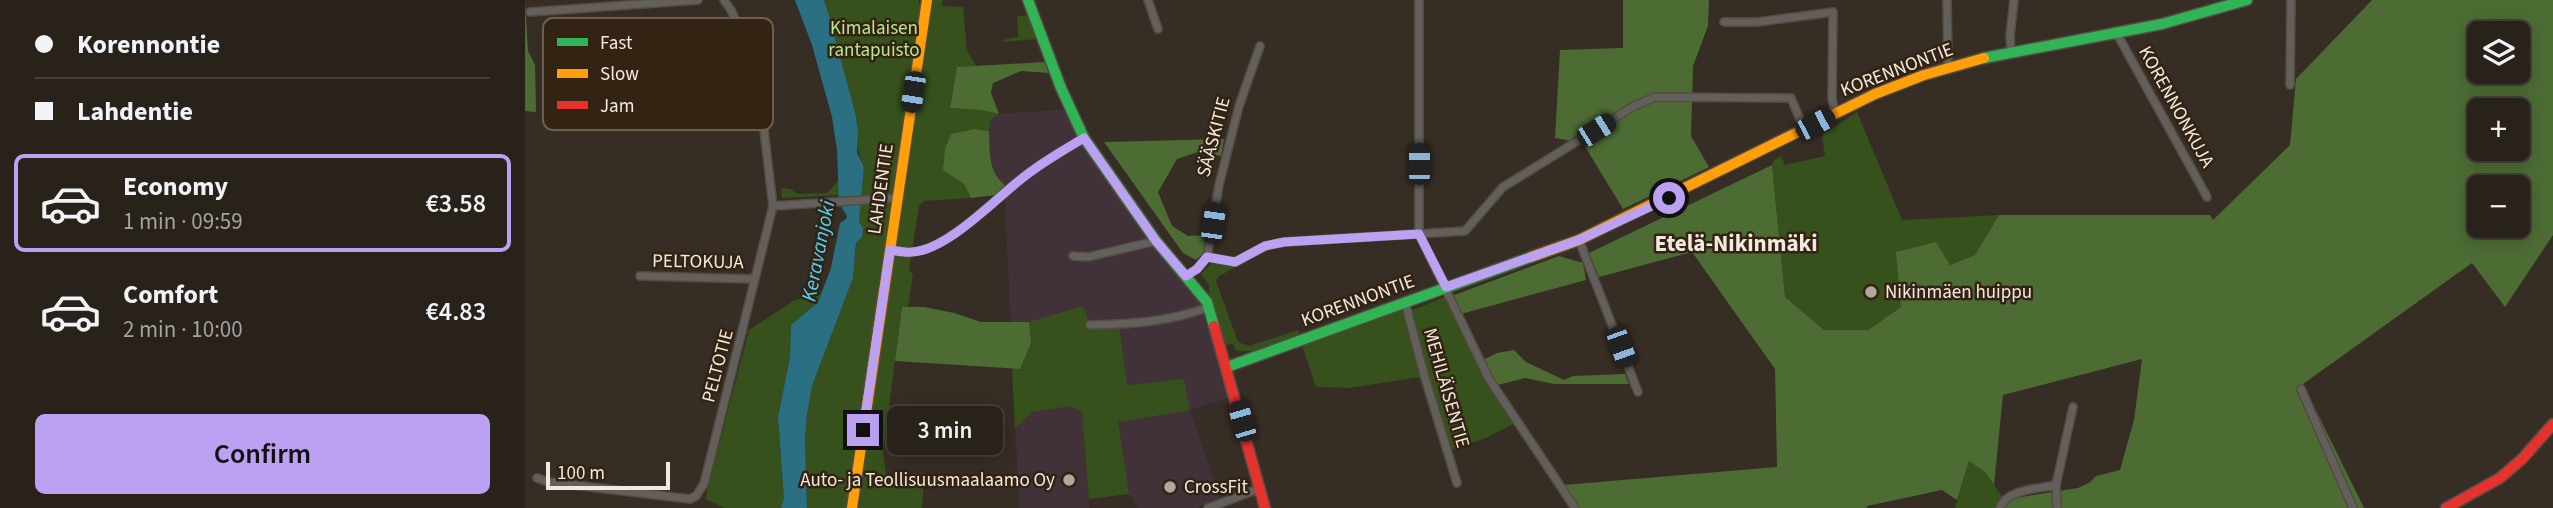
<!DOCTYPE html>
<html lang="en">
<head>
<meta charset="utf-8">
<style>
  :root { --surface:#28221b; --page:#342f28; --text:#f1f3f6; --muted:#a5a4a3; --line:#443f3a; --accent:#bca0f2 }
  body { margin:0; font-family:"Source Sans 3",sans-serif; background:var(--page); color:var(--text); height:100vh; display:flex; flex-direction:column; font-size:26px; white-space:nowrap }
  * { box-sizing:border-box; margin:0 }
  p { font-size:23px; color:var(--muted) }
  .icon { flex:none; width:38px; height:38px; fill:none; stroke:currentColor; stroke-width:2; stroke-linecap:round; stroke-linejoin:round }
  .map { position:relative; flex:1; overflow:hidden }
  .sheet { display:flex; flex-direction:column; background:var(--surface); width:525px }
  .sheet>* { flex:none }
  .top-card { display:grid; align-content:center; height:154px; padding:0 35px; background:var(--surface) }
  .fabs { position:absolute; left:1942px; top:21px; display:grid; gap:14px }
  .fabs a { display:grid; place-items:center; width:63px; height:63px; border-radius:10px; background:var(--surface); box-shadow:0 4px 18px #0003,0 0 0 2px var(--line); font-size:35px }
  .scale { position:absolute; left:21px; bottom:18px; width:124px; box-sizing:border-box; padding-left:7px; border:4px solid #f4e9df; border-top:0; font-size:19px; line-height:24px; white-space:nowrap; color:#f4e9df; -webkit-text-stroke:5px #332313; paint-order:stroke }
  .end { position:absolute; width:32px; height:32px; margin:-16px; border:9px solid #bca0f2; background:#111; box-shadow:0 0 0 4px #111 }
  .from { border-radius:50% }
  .bubble { position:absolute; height:49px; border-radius:10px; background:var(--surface); box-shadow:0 4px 18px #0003,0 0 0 2px var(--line); font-size:23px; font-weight:600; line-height:49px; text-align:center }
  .car { position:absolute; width:21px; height:42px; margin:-21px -10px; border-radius:9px; box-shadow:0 0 5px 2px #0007; background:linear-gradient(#222 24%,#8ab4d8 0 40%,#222 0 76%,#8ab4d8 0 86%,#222 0) }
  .top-card b { display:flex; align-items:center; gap:24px; height:66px; font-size:26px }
  .top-card b+b { border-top:2px solid var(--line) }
  .top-card i { width:18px; height:18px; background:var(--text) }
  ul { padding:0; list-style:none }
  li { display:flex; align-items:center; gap:21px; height:98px; margin:0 14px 10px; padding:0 21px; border:4px solid transparent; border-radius:10px }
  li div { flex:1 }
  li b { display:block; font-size:26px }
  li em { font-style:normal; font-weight:600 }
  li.active { border-color:var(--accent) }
  li>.icon { width:63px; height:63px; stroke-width:1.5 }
  .button { display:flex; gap:14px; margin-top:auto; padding:14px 35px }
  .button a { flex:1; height:80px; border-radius:10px; background:var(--accent); color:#111; font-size:28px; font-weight:600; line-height:80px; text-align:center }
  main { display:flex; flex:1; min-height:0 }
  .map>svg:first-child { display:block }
</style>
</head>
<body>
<main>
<section class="sheet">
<div class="top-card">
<b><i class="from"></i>Korennontie</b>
<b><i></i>Lahdentie</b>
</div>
<ul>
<li class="active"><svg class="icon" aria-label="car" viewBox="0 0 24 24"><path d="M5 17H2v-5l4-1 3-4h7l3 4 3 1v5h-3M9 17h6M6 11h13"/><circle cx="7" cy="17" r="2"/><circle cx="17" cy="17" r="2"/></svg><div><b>Economy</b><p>1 min · 09:59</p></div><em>€3.58</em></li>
<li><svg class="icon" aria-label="car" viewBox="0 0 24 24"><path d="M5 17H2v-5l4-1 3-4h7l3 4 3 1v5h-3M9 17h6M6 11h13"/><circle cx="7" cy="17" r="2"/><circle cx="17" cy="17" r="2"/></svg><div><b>Comfort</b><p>2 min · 10:00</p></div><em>€4.83</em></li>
</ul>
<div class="button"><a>Confirm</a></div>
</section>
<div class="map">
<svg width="2028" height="508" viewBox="0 0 2028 508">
  <rect width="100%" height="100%" fill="#362d24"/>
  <!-- industrial -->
  <path fill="#41323a" d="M545,109L559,138L679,298L710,396L665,410L695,498L671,508H612L609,500L603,494L564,499V508H494L480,201L471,195L480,185L471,178L466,159L464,131L466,120L474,114Z"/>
  <!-- green -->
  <path fill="#36511c" d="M299,0H394V4L406,5L407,0H418L417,6L438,7L442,50L451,66L432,67L425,108L456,110L474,114L466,120L464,131L450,129L419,170L439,184L446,198L399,201L394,206L384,270L388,275L383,307H377L358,451L361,475L400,473L397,508H282L280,439L282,415L287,386L328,278L339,167C330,149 334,135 331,116Z
    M503,15L512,39L478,42L481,39L493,37L492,16Z
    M1332,112L1377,220L1474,215L1450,255L1424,265L1410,242L1376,307L1343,330H1299L1260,297L1247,165L1248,161L1256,156L1260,165L1300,156L1297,135Z
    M314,180L315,195L257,198L256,188L265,189L273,194L302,193Z
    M690,259L711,262L713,266L694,276L691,281L713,342L724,346L773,330L775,334C756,341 731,355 711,350L708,344L701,345L684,294V285L676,274Z
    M296,294L293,302L266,325L265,357L253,417L259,498L256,508H200L180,499L224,330L270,300Z
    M920,297H924L992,422L961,438L926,450L902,376L824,388L791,387L777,345L874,310L880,313Z
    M558,306L565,325L594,324L602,385L659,379L665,410L593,422L604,494L564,499L557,411L545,406L507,412L490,428L487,368H495L506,343L504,322Z
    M1444,461L1460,472L1481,502L1479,508H1430Z"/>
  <!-- forest -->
  <path fill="#4d6c34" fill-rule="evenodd" d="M0,0L3,51L10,65L11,112L0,111Z
    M1098,0H1184L1183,26L1168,66L1166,136L1184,167L1098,209L1058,143L1030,138L1035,50L1098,48Z
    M1847,0H2028V235L1980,307L1947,263L1778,384L1839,508H1479L1481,502L1490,498L1553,488L1564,483L1571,476L1595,470L1609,420L1617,359L1478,395L1469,485L1460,472L1444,461L1432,500L1417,490L1342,506V508H1055L1038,485L1252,467L1250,369L1167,252L1074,277L1064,253L1247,165L1260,297L1299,330H1343L1376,307L1371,252L1411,242L1425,265L1450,255L1474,215H1685L1688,220L1765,145L1771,79ZM1955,33H1993V72H1955ZM1955,110H1993V149H1955ZM1955,187H1993V226H1955Z
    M520,62L524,73L496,71L468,83L466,93L474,114L456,110L425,108L432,67Z
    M450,129L464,131C465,151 463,172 480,185L471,195L446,198L439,184L418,170L420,149L426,134Z
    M699,139L696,156L673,152L652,159L633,192L647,226L663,236L681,235L679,253L671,260L658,253L579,142Z
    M1034,256L1058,263L1061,280L932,315L924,297Z
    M377,307H399L429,313L456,322H504L506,343L495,369L370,361Z
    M989,350L1001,362L1039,380L1048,376L1100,374L1104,384H1029L1000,378L969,386L956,361L972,353Z"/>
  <!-- water -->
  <path fill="#2b6f82" d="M270,0H299L304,16L331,116L333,133L332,153L339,167L334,222L338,228L337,237L331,243L328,278L287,386L282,415L280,439L282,508H256L259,498L253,417L265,357L266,325L293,302L306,268L315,223L321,219L322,216L314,203L312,150L307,117L287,45Z"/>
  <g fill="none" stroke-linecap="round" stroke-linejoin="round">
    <!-- street casing -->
    <g stroke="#534b44" stroke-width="10">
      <path id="street" d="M623,0L633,29
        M894,0V234L964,379L1050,508
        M1422,0L1423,68
        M5,12L173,0
        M1199,22H1233L1308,12L1307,98L1310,114
        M1591,32L1682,197
        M1486,52L1485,36L1489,0
        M1765,85L1766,0
        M248,206L372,198
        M1054,240L1113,392
        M365,250C372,251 380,253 387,252C422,250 468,201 495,180C514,164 537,151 559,138
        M548,256L563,257L631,241
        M682,257L711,262L740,246L759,242L940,231L978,187L1109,106L1130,97L1266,98L1279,129
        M115,276L230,279
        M661,276L672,269L682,257L694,185L714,106L735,46
        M880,302L900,378L932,483
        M565,325C608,324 643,322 684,307
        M1776,389L1828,508
        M12,478L23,482L165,499L171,496L179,484L248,206L232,71L206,10L199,0
        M683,508L736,488
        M1475,508C1482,489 1512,489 1531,485
        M1532,508L1531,485L1548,407"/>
    </g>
    <!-- fast casing -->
    <g stroke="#534b44" stroke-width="13">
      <path id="fast" d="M503,0L536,88L559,138L631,241L682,302L689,326
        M1459,58L1637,24L1722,0
        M702,367L1006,257"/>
    </g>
    <!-- slow casing -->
    <g stroke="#534b44" stroke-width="13">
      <path id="slow" d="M1006,257L1054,240L1350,94L1399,75L1459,58
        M327,508L402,0"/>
    </g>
    <!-- jam casing -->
    <g stroke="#534b44" stroke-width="13">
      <path id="jam" d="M689,326L740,508
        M1921,508L1975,478L1997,459L2028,424"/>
    </g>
    <!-- street -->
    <use href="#street" stroke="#63605c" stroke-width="7"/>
    <!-- fast -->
    <use href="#fast" stroke="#30b455" stroke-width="10"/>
    <!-- slow -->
    <use href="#slow" stroke="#ff9f0a" stroke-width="10"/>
    <!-- jam -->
    <use href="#jam" stroke="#e5322d" stroke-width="10"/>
  </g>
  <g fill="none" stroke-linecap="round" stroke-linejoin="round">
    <!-- route -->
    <path stroke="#bca0f2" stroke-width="9" d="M338,430L365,250C372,251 380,253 387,252C422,250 468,201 495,180C514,164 537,151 559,138L631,241L661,276L672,269L682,257L710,262L740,246L759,242L894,234L921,287L1054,240L1144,198"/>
  </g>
  <!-- markers -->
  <g fill="#b2a79e" stroke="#332313" stroke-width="2.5">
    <circle cx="1346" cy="292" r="7"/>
    <circle cx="544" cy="480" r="7"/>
    <circle cx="645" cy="487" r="7"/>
  </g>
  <g text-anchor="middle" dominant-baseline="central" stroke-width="5" stroke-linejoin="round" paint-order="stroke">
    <!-- park labels -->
    <g font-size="19" fill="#b3e98f" stroke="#332313">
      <text x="349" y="28">Kimalaisen<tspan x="349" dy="22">rantapuisto</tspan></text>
    </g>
    <!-- street labels -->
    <g font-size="19" fill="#f4e9df" stroke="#332313">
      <text transform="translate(1372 70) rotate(-21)">KORENNONTIE</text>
      <text transform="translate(1651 107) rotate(61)">KORENNONKUJA</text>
      <text transform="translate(689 137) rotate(-75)">SÄÄSKITIE</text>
      <text transform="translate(356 189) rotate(-82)">LAHDENTIE</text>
      <text transform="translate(173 262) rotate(1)">PELTOKUJA</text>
      <text transform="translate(833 301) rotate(-20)">KORENNONTIE</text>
      <text transform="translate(193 366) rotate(-75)">PELTOTIE</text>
      <text transform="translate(921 388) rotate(74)">MEHILÄISENTIE</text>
    </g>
    <!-- poi labels -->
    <g font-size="19" fill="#f4e9df" stroke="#332313" text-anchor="start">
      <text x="1360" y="292">Nikinmäen huippu</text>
      <text x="530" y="480" text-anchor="end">Auto- ja Teollisuusmaalaamo Oy</text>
      <text x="659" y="487">CrossFit</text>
    </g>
    <!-- water labels -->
    <g font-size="21" font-style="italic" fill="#48d6fe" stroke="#332313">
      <text transform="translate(293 251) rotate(-79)">Keravanjoki</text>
    </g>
    <!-- quarter labels -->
    <g font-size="23" font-weight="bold" fill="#f4e9df" stroke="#332313">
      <text x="1211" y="243">Etelä-Nikinmäki</text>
    </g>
  </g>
  <!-- legend -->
  <rect x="18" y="18" width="230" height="112" rx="10" fill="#332313" stroke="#6d5e50" stroke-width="2"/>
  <rect x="32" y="38" width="31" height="8" fill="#30b455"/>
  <rect x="32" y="69" width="31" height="9" fill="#ff9f0a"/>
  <rect x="32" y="101" width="31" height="8" fill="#e5322d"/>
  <g font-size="19" fill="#f4e9df">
    <text x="75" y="49">Fast</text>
    <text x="75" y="80">Slow</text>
    <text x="75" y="112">Jam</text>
  </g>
</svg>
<div class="fabs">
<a><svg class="icon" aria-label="layers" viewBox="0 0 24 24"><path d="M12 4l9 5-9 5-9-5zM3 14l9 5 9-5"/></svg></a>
<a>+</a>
<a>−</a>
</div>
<div class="scale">100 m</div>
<i class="end from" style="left:1144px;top:198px"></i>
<i class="end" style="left:338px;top:430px"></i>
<div class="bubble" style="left:362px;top:406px;width:116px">3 min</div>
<i class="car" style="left:388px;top:92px;rotate:189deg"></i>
<i class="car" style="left:1290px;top:124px;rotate:63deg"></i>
<i class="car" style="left:1071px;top:130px;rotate:58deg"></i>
<i class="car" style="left:894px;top:164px;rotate:0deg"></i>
<i class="car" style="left:688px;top:223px;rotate:8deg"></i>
<i class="car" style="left:1096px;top:347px;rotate:160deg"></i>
<i class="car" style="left:717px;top:421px;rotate:344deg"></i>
</div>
</main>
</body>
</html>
